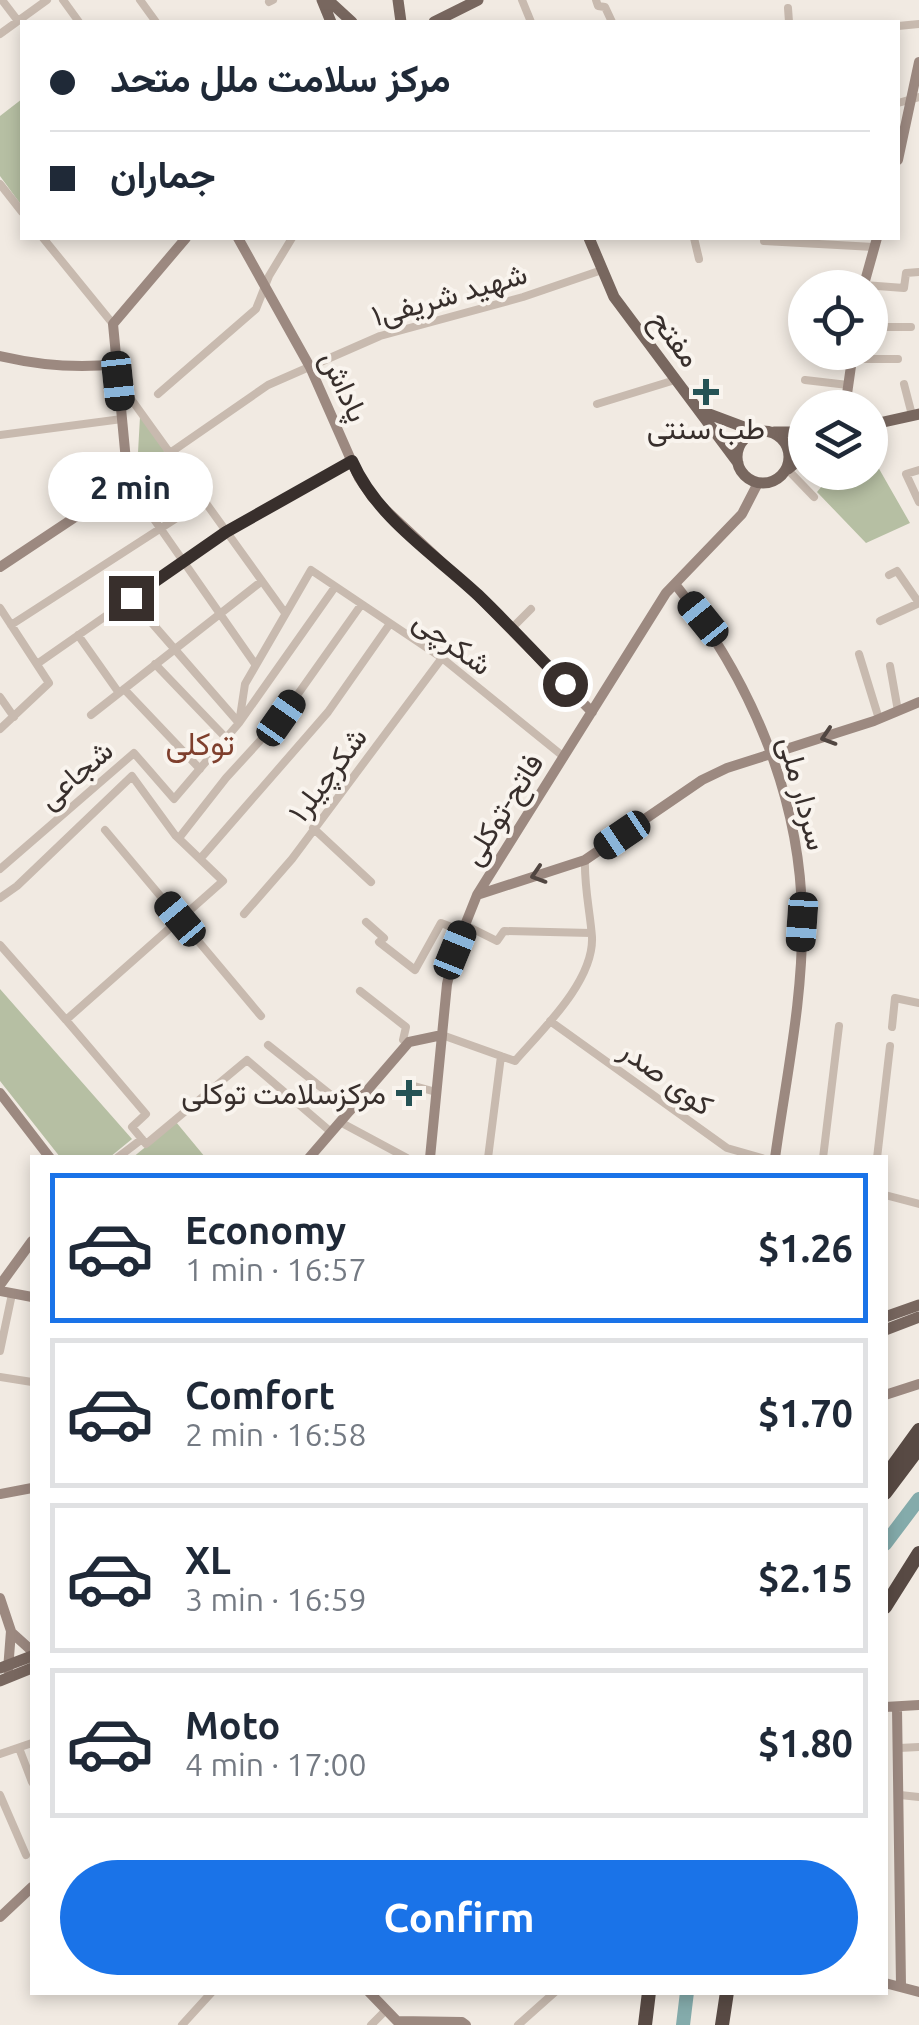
<!DOCTYPE html>
<html lang="en">
<head>
<meta charset="utf-8">
<style>
  :root { --surface:#fff; --page:#f6f6f7; --text:#1f2937; --muted:#747a83; --line:#e0e1e3; --accent:#1a73e8 }
  body { margin:0; font-family:Ubuntu,Vazirmatn,sans-serif; background:var(--page); color:var(--text); height:100vh; display:flex; flex-direction:column; font-size:38px; white-space:nowrap }
  * { box-sizing:border-box; margin:0 }
  p { font-size:32px; color:var(--muted) }
  .icon { flex:none; width:55px; height:55px; fill:none; stroke:currentColor; stroke-width:2; stroke-linecap:round; stroke-linejoin:round }
  .map { position:relative; flex:1; overflow:hidden }
  .sheet { position:absolute; left:30px; top:1155px; width:858px; height:840px; display:flex; flex-direction:column; background:var(--surface); border-radius:0px; box-shadow:0 5px 15px #0003 }
  .sheet>* { flex:none }
  .hud { position:absolute; left:20px; top:20px; width:880px; height:220px; border-radius:0px; box-shadow:0 5px 15px #0003; display:grid; align-content:center; height:220px; padding:0 30px; background:var(--surface) }
  .fabs { position:absolute; left:788px; top:270px; display:grid; gap:20px }
  .fabs a { display:grid; place-items:center; width:100px; height:100px; border-radius:50%; background:var(--surface); box-shadow:0 5px 15px #0003; font-size:50px }
  .end { position:absolute; width:45px; height:45px; margin:-22px; border:12px solid #382f2c; background:#fff; box-shadow:0 0 0 5px #fff }
  .from { border-radius:50% }
  .bubble { position:absolute; height:70px; border-radius:35px; background:var(--surface); box-shadow:0 5px 15px #0003; font-size:32px; font-weight:700; line-height:70px; text-align:center }
  .car { position:absolute; width:30px; height:60px; margin:-30px -15px; border-radius:12px; box-shadow:0 0 8px 2px #0007; background:linear-gradient(#222 24%,#8ab4d8 0 40%,#222 0 76%,#8ab4d8 0 86%,#222 0) }
  .hud b { display:flex; align-items:center; gap:35px; height:95px; font-size:38px }
  .hud b+b { border-top:2px solid var(--line) }
  .hud i { width:25px; height:25px; background:var(--text) }
  ul { padding:18px 0 0; list-style:none }
  li { display:flex; align-items:center; gap:30px; height:150px; margin:0 20px 15px; padding:0 10px; border:5px solid var(--line); border-radius:0px }
  li div { flex:1 }
  li b { display:block; font-size:38px }
  li em { font-style:normal; font-weight:700 }
  li.on { border-color:var(--accent) }
  li>.icon { width:90px; height:90px; stroke-width:1.5 }
  .cta { display:flex; gap:20px; margin-top:auto; padding:20px 30px }
  .cta a { flex:1; height:115px; border-radius:60px; background:var(--accent); color:#fff; font-size:40px; font-weight:700; line-height:115px; text-align:center }
  .map>svg:first-child { display:block }
</style>
</head>
<body>
<div class="map">
<svg width="919" height="2025" viewBox="0 0 919 2025">
  <rect width="100%" height="100%" fill="#f1eae2"/>
  <!-- green -->
  <path fill="#b6bfa3" d="M22,99V206L0,176V116Z
    M140,417L165,451L137,470Z
    M870,453L910,523L866,543L817,492L833,473L870,472Z
    M0,989L132,1139L110,1157H60L0,1081Z
    M176,1122L205,1157L132,1158Z"/>
  <g fill="none" stroke-linecap="round" stroke-linejoin="round">
    <!-- river -->
    <path stroke="#84abab" stroke-width="14" d="M885,1544L919,1499
      M683,2025L687,1992"/>
    <!-- street -->
    <path stroke="#c8baaf" stroke-width="8" d="M2,0L18,21
      M63,0L79,22
      M140,0L156,22
      M522,0L531,22
      M596,0L598,6L605,7L612,22
      M269,2L273,0
      M788,8L789,22
      M898,26L919,24
      M0,34L47,0
      M898,103L919,97
      M0,184L22,212
      M43,238L113,324
      M694,238L699,259
      M764,241L874,247
      M864,285L904,288L906,273L919,272
      M870,327H911
      M852,359H898
      M805,380L848,385
      M904,384L912,415
      M121,385L285,613
      M158,394L256,309L269,276L292,238
      M597,404L675,380
      M0,435L122,419
      M788,470L814,497
      M919,470L906,474L919,502
      M889,575L897,571L919,603
      M131,599L239,723
      M0,608L49,683L0,729
      M880,621L917,604
      M11,625L203,501
      M511,629L531,609
      M78,635L119,693
      M859,654L879,719
      M37,664L226,532L352,461
      M155,664L226,738
      M255,664L128,482L268,385L380,336L523,297L602,270
      M890,666L898,711
      M124,689L200,769
      M0,697L14,717
      M91,715L262,581
      M240,717L245,684L311,570L442,658L564,757
      M313,828L371,882
      M105,830L261,1016
      M179,838L226,778L281,718L361,605
      M200,859L328,712L389,625
      M0,869L134,753L174,799L239,723L335,587
      M0,898L17,886L132,776L175,835L223,881L66,1020L0,945
      M244,914L292,859L442,658
      M366,922L384,938L379,942L415,970L441,923L462,931
      M465,925L497,941L504,931L591,933
      M360,991L406,1027L403,1040L409,1042
      M66,1020L146,1114L132,1127L146,1144L247,1060L331,1132
      M550,1021L727,1148L762,1158
      M892,1027L895,998L919,1003
      M442,1035L515,1061C542,1030 594,981 592,937C590,911 584,886 585,860
      M268,1045L351,1111
      M407,1084L436,1092
      M340,1122L407,1158
      M117,1158L142,1139
      M488,1158L501,1056
      M823,1158L839,1026
      M877,1158L890,1046
      M885,1195L919,1204
      M0,1351L12,1294
      M0,1377L32,1382
      M19,1748L32,1782
      M899,1748L919,1747
      M0,1754L32,1743
      M0,1795L26,1855
      M900,1795L919,1797
      M182,2025L212,1992
      M371,2025L386,2010
      M518,2025L555,1992"/>
    <!-- secondary -->
    <path stroke="#9c8980" stroke-width="10" d="M898,160L919,62
      M238,238L310,367L359,478L372,497L478,596L592,712
      M863,288L877,238
      M0,356C39,365 76,369 116,364
      M845,408L853,352
      M0,567L128,482L113,324L186,238
      M675,584C749,677 800,794 802,914C804,995 786,1078 775,1158
      M477,895L585,860L702,780L727,768L874,721L919,702
      M0,1093L50,1158
      M309,1158L409,1042L442,1035
      M430,1158L447,984L455,950L477,895L666,593L742,514L758,483
      M0,1285L32,1241
      M0,1291L32,1297
      M885,1395L919,1384
      M0,1494L32,1488
      M0,1598L11,1631L8,1670
      M11,1632L32,1651
      M885,1707L919,1705
      M897,1708L901,1985
      M0,1917L32,1887
      M885,1983L919,1992
      M369,1992L397,2021L462,2022L466,2025"/>
    <!-- primary -->
    <path stroke="#78675f" stroke-width="11" d="M322,0L331,22
      M328,0L352,22
      M398,0L401,22
      M434,22L478,0
      M589,238L614,297L738,463
      M701,411L757,432
      M870,425L919,414
      M737 457a26 26 0 1 1 52 0a26 26 0 1 1-52 0Z
      M774,432H805
      M788,469L805,455
      M885,1317L919,1305
      M885,1330L919,1317
      M0,1668L32,1656
      M0,1681L32,1668"/>
    <!-- highway -->
    <path stroke="#584a44" stroke-width="14" d="M885,1477L919,1430
      M885,1493L919,1448
      M885,1607L919,1553
      M645,2025L649,1992
      M722,2025L727,1992"/>
  </g>
  <!-- one-way arrows -->
  <defs><path id="oneway-chevron" d="M-2-3.5L2.5 0L-2 3.5" fill="none" stroke-width="1.6" stroke-linecap="round" stroke-linejoin="round" transform="scale(2.5)"/></defs>
  <g stroke="#514641">
    <use href="#oneway-chevron" transform="translate(828 737) rotate(162)"/>
    <use href="#oneway-chevron" transform="translate(538 875) rotate(162)"/>
  </g>
  <g fill="none" stroke-linecap="round" stroke-linejoin="round">
    <!-- route -->
    <path stroke="#382f2c" stroke-width="12" d="M131,598L226,532L352,461C377,518 433,553 478,595C508,624 536,654 565,684"/>
  </g>
  <!-- markers -->
  <g fill="#255355" stroke="#f9f4ee" stroke-width="4">
    <path d="M701 377h10v10h10v10h-10v10h-10v-10h-10v-10h10z"/>
    <path d="M404 1078h10v10h10v10h-10v10h-10v-10h-10v-10h10z"/>
  </g>
  <g text-anchor="middle" dominant-baseline="central" stroke-width="8" stroke-linejoin="round" paint-order="stroke">
    <!-- street labels -->
    <g font-size="30" fill="#382f2c" stroke="#f9f4ee">
      <text transform="translate(449 294) rotate(-16)">شهید شریفی۱</text>
      <text transform="translate(676 338) rotate(53)">مفتح</text>
      <text transform="translate(345 386) rotate(65)">پاداش</text>
      <text transform="translate(453 642) rotate(36)">شکرچی</text>
      <text transform="translate(75 774) rotate(-41)">شجاعی</text>
      <text transform="translate(327 774) rotate(-53)">شکرچیلر۱</text>
      <text transform="translate(804 793) rotate(75)">سردار ملی</text>
      <text transform="translate(502 809) rotate(-58)">فاتح-توکلی</text>
      <text transform="translate(667 1077) rotate(36)">کوی صدر</text>
    </g>
    <!-- poi labels -->
    <g font-size="30" fill="#382f2c" stroke="#f9f4ee">
      <text x="706" y="428">طب سنتی</text>
      <text x="386" y="1093" text-anchor="end">مرکزسلامت توکلی</text>
    </g>
    <!-- neighbourhood labels -->
    <g font-size="32" fill="#7f3f2d" stroke="#f9f4ee">
      <text x="200" y="743">توکلی</text>
    </g>
  </g>
</svg>
<div class="fabs">
<a><svg class="icon" aria-label="locate" viewBox="0 0 24 24"><circle cx="12" cy="12" r="6"/><path d="M12 2v4M12 18v4M2 12h4M18 12h4"/></svg></a>
<a><svg class="icon" aria-label="layers" viewBox="0 0 24 24"><path d="M12 4l9 5-9 5-9-5zM3 14l9 5 9-5"/></svg></a>
</div>
<i class="end from" style="left:565px;top:684px"></i>
<i class="end" style="left:131px;top:598px"></i>
<div class="bubble" style="left:48px;top:452px;width:165px">2 min</div>
<i class="car" style="left:118px;top:381px;rotate:174deg"></i>
<i class="car" style="left:703px;top:619px;rotate:321deg"></i>
<i class="car" style="left:281px;top:718px;rotate:35deg"></i>
<i class="car" style="left:622px;top:835px;rotate:236deg"></i>
<i class="car" style="left:180px;top:919px;rotate:320deg"></i>
<i class="car" style="left:802px;top:922px;rotate:184deg"></i>
<i class="car" style="left:455px;top:950px;rotate:22deg"></i>
<div class="hud">
<b><i class="from"></i>مرکز سلامت ملل متحد</b>
<b><i></i>جماران</b>
</div>
<section class="sheet">
<ul>
<li class="on"><svg class="icon" aria-label="car" viewBox="0 0 24 24"><path d="M5 17H2v-5l4-1 3-4h7l3 4 3 1v5h-3M9 17h6M6 11h13"/><circle cx="7" cy="17" r="2"/><circle cx="17" cy="17" r="2"/></svg><div><b>Economy</b><p>1 min · 16:57</p></div><em>$1.26</em></li>
<li><svg class="icon" aria-label="car" viewBox="0 0 24 24"><path d="M5 17H2v-5l4-1 3-4h7l3 4 3 1v5h-3M9 17h6M6 11h13"/><circle cx="7" cy="17" r="2"/><circle cx="17" cy="17" r="2"/></svg><div><b>Comfort</b><p>2 min · 16:58</p></div><em>$1.70</em></li>
<li><svg class="icon" aria-label="car" viewBox="0 0 24 24"><path d="M5 17H2v-5l4-1 3-4h7l3 4 3 1v5h-3M9 17h6M6 11h13"/><circle cx="7" cy="17" r="2"/><circle cx="17" cy="17" r="2"/></svg><div><b>XL</b><p>3 min · 16:59</p></div><em>$2.15</em></li>
<li><svg class="icon" aria-label="car" viewBox="0 0 24 24"><path d="M5 17H2v-5l4-1 3-4h7l3 4 3 1v5h-3M9 17h6M6 11h13"/><circle cx="7" cy="17" r="2"/><circle cx="17" cy="17" r="2"/></svg><div><b>Moto</b><p>4 min · 17:00</p></div><em>$1.80</em></li>
</ul>
<div class="cta"><a>Confirm</a></div>
</section>
</div>
</body>
</html>
